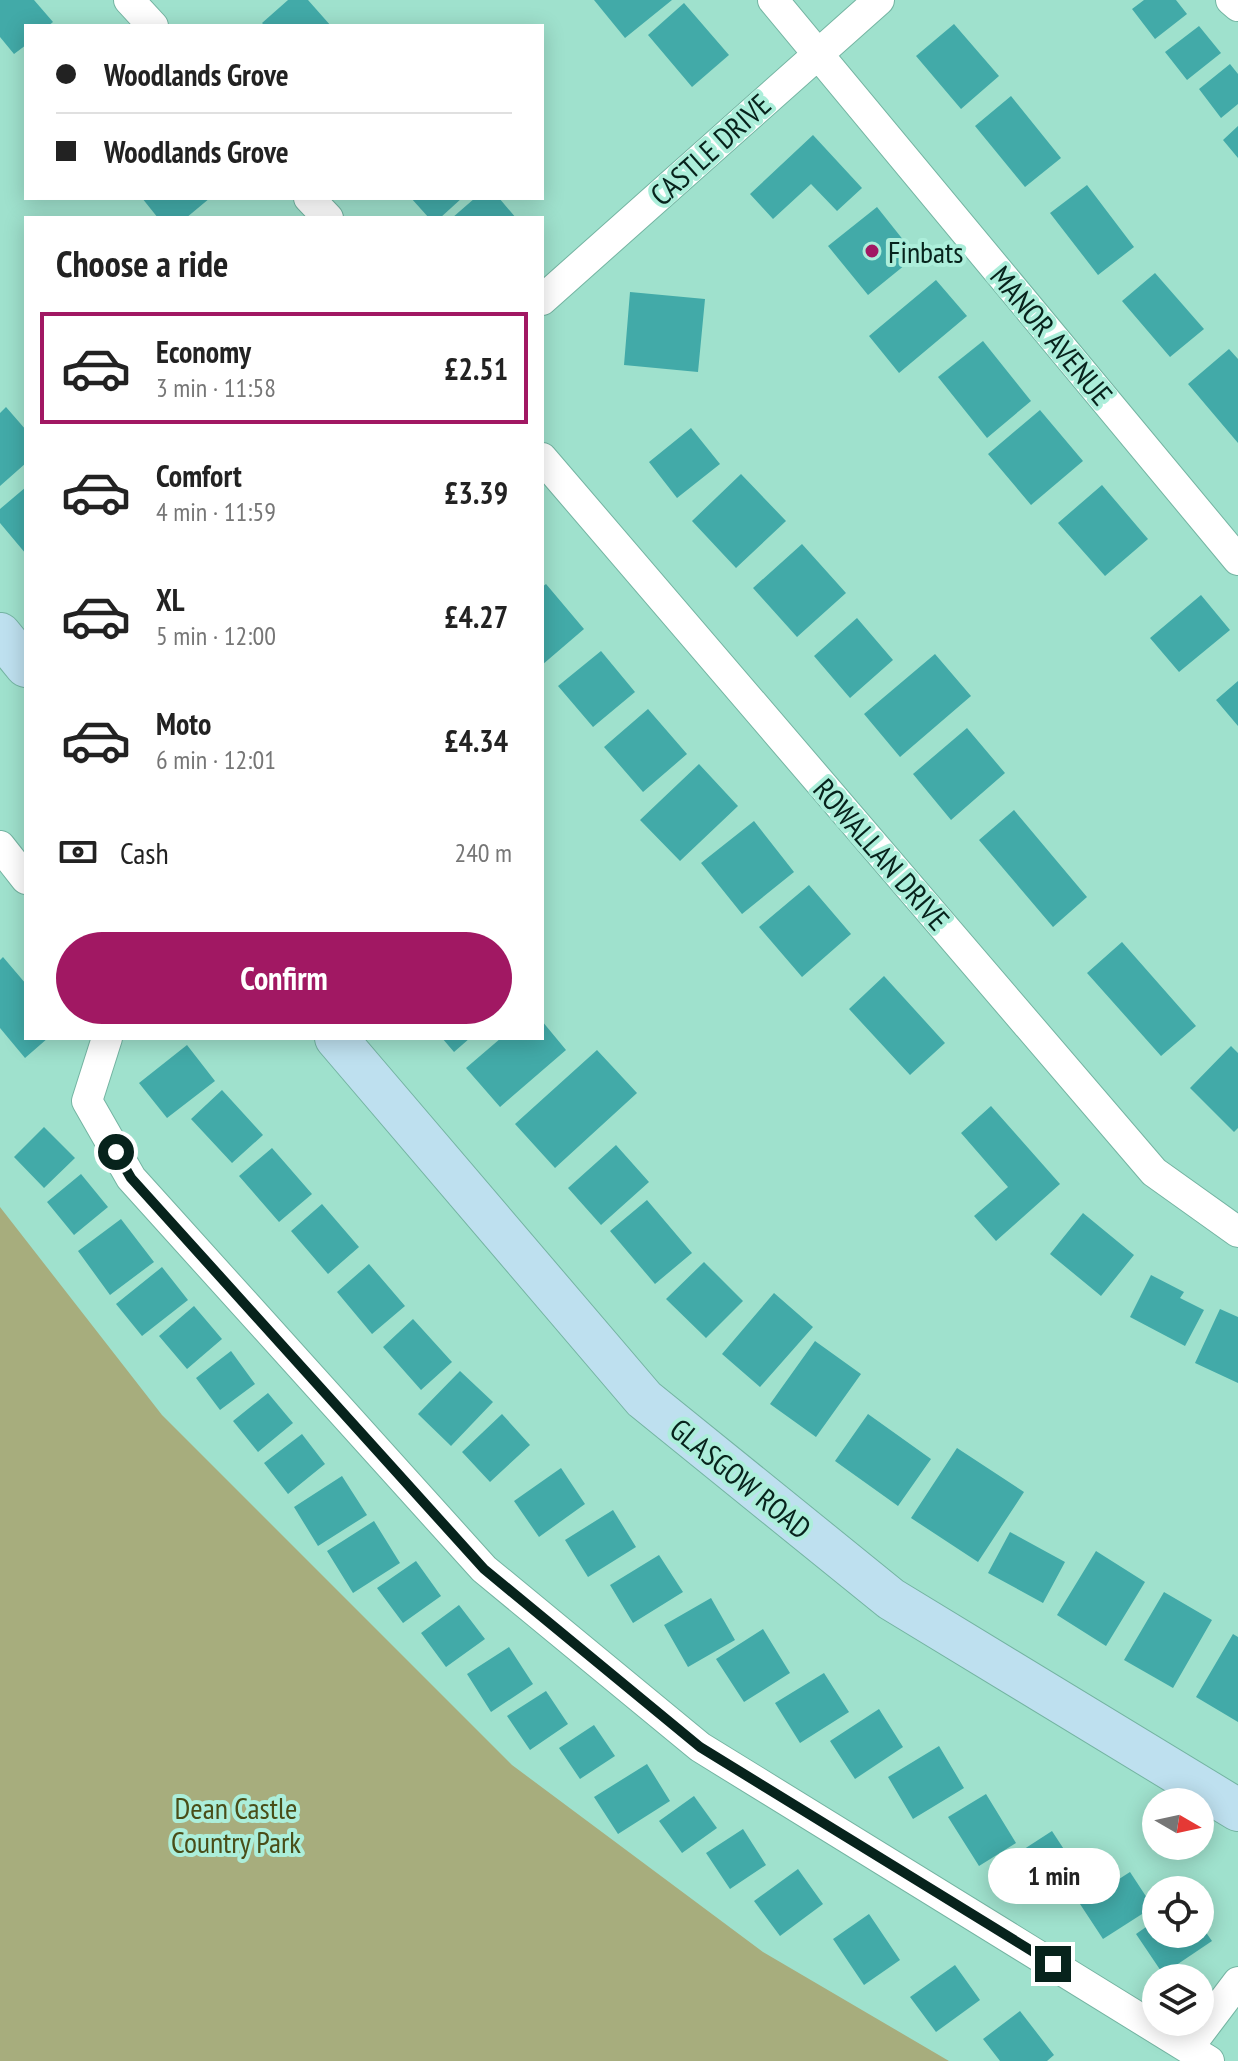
<!DOCTYPE html>
<html lang="en">
<head>
<meta charset="utf-8">
<style>
  :root { --surface:#fff; --page:#f6f6f6; --text:#222; --muted:#767676; --line:#e0e0e0; --accent:#a11863 }
  body { margin:0; font-family:"PT Sans Narrow",sans-serif; background:var(--page); color:var(--text); height:100vh; display:flex; flex-direction:column; font-size:30px; white-space:nowrap }
  * { box-sizing:border-box; margin:0 }
  p { font-size:26px; color:var(--muted) }
  .icon { flex:none; width:44px; height:44px; fill:none; stroke:currentColor; stroke-width:2; stroke-linecap:round; stroke-linejoin:round }
  .map { position:relative; flex:1; overflow:hidden }
  .sheet { position:absolute; left:24px; top:216px; width:520px; height:824px; display:flex; flex-direction:column; background:var(--surface); border-radius:0px; box-shadow:0 4px 20px #0003 }
  .sheet>* { flex:none }
  .top-card { position:absolute; left:24px; top:24px; width:520px; height:176px; border-radius:0px; box-shadow:0 4px 20px #0003; display:grid; align-content:center; height:176px; padding:0 32px; background:var(--surface) }
  .needle { width:52px; rotate:99deg }
  .fabs { position:absolute; left:1142px; top:1788px; display:grid; gap:16px }
  .fabs a { display:grid; place-items:center; width:72px; height:72px; border-radius:50%; background:var(--surface); box-shadow:0 4px 20px #0003; font-size:40px }
  .end { position:absolute; width:36px; height:36px; margin:-18px; border:10px solid #07231c; background:#fff; box-shadow:0 0 0 4px #fff }
  .from { border-radius:50% }
  .bubble { position:absolute; height:56px; border-radius:28px; background:var(--surface); box-shadow:0 4px 20px #0003; font-size:26px; font-weight:800; line-height:56px; text-align:center }
  .top-card b { display:flex; align-items:center; gap:28px; height:76px; font-size:30px }
  .top-card b+b { border-top:2px solid var(--line) }
  .top-card i { width:20px; height:20px; background:var(--text) }
  ul { padding:0; list-style:none }
  li { display:flex; align-items:center; gap:24px; height:112px; margin:0 16px 12px; padding:0 16px; border:4px solid transparent; border-radius:0px }
  li div { flex:1 }
  li b { display:block; font-size:30px }
  li em { font-style:normal; font-weight:800 }
  li.selected { border-color:var(--accent) }
  li>.icon { width:72px; height:72px; stroke-width:1.5 }
  h2 { padding:0 32px; font-size:36px; line-height:96px }
  .pay { display:flex; align-items:center; gap:20px; height:88px; padding:0 32px; font-size:30px }
  .pay p { margin-inline-start:auto }
  .button { display:flex; gap:16px; margin-top:auto; padding:16px 32px }
  .button a { flex:1; height:92px; border-radius:48px; background:var(--accent); color:#fff; font-size:32px; font-weight:800; line-height:92px; text-align:center }
  .map>svg:first-child { display:block }
</style>
</head>
<body>
<div class="map">
<svg width="1238" height="2061" viewBox="0 0 1238 2061">
  <rect width="100%" height="100%" fill="#9fe1cd"/>
  <!-- green -->
  <path fill="#a7ad7d" d="M0,1207L162,1415L512,1765L763,1952L949,2061H0Z"/>
  <!-- building -->
  <path fill="#42aaa8" d="M0,0H34L53,22L48,26H26V45L14,54L0,37Z
    M288,0H308L331,26H265L262,23Z
    M594,0H672L625,38Z
    M1144,0H1176L1187,14L1155,39L1132,9Z
    M684,3L729,55L692,87L648,35Z
    M954,24L999,76L961,109L916,56Z
    M1199,26L1221,53L1187,80L1165,52Z
    M1230,64L1238,74V104L1221,118L1199,89Z
    M1011,96L1061,158L1025,187L975,126Z
    M1238,126V158L1223,140Z
    M813,135L862,188L837,211L811,184L773,219L750,194Z
    M1087,185L1134,247L1098,275L1050,213Z
    M142,198H210L186,218H158Z
    M411,198H462L440,218H429Z
    M475,198H499L516,218H452Z
    M877,207L916,256L868,295L828,246Z
    M1155,273L1204,329L1170,357L1122,301Z
    M936,280L967,316L899,373L869,336Z
    M630,292L705,299L698,372L624,365Z
    M983,341L1031,401L987,438L938,377Z
    M1229,349L1238,359V443L1188,384Z
    M6,407L26,430V463L0,486V413Z
    M1040,410L1083,461L1031,505L988,454Z
    M691,428L720,464L677,498L649,462Z
    M741,474L786,521L736,568L692,521Z
    M1102,485L1148,539L1105,576L1058,523Z
    M26,487V554L0,523V509Z
    M802,544L846,593L797,637L753,588Z
    M546,584L584,629L542,665V587Z
    M1201,595L1230,630L1179,672L1150,638Z
    M857,618L893,660L850,698L814,656Z
    M601,651L635,692L593,727L558,686Z
    M935,654L971,696L900,757L864,714Z
    M1238,681V726L1216,700Z
    M648,709L687,754L643,792L604,747Z
    M967,728L1005,773L951,820L913,774Z
    M699,764L738,806L680,861L640,820Z
    M1014,810L1087,897L1053,927L979,840Z
    M754,821L794,872L742,914L701,863Z
    M809,885L851,934L802,977L759,927Z
    M1122,942L1196,1026L1161,1056L1087,973Z
    M3,957L26,984V1038H48L25,1058L0,1028V960Z
    M884,976L945,1043L910,1075L849,1009Z
    M542,1021L566,1050L500,1107L466,1068L501,1038H542Z
    M442,1038H470L454,1052Z
    M187,1045L215,1081L167,1118L139,1083Z
    M1231,1046L1238,1053V1128L1234,1132L1190,1088Z
    M597,1050L637,1093L555,1168L515,1124Z
    M222,1090L263,1135L232,1163L191,1119Z
    M991,1106L1060,1184L996,1241L974,1216L1008,1187L961,1133Z
    M44,1127L75,1158L44,1188L14,1157Z
    M616,1145L649,1182L601,1225L568,1188Z
    M272,1148L312,1194L279,1222L239,1176Z
    M81,1174L108,1207L74,1235L47,1202Z
    M647,1200L692,1253L655,1284L610,1231Z
    M322,1204L359,1247L328,1274L291,1231Z
    M1083,1213L1134,1255L1101,1296L1050,1254Z
    M121,1219L154,1262L110,1295L78,1251Z
    M704,1262L743,1301L706,1338L666,1299Z
    M369,1264L405,1306L372,1334L337,1292Z
    M162,1267L188,1300L142,1336L116,1304Z
    M1151,1275L1184,1292L1180,1298L1204,1310L1185,1346L1130,1317Z
    M774,1293L813,1327L760,1387L722,1354Z
    M194,1306L222,1339L187,1369L159,1336Z
    M1220,1309L1238,1317V1383L1195,1363Z
    M413,1319L452,1362L421,1390L383,1347Z
    M815,1341L861,1374L816,1437L770,1404Z
    M231,1351L255,1384L220,1410L196,1378Z
    M460,1371L493,1402L451,1446L418,1414Z
    M268,1393L293,1423L258,1452L233,1421Z
    M502,1414L530,1445L490,1482L462,1452Z
    M868,1414L931,1459L898,1506L835,1461Z
    M302,1434L325,1464L288,1494L264,1463Z
    M957,1448L1024,1492L978,1562L911,1518Z
    M561,1468L585,1504L539,1537L514,1501Z
    M342,1476L367,1515L318,1546L294,1507Z
    M613,1510L636,1547L588,1577L565,1540Z
    M374,1521L400,1563L353,1593L327,1551Z
    M1010,1532L1065,1562L1043,1603L988,1573Z
    M1096,1551L1145,1582L1106,1646L1057,1615Z
    M659,1555L683,1592L633,1623L610,1585Z
    M416,1561L441,1596L403,1623L377,1588Z
    M1164,1592L1212,1620L1173,1688L1124,1660Z
    M711,1598L735,1640L688,1667L664,1625Z
    M459,1605L485,1639L446,1667L421,1633Z
    M763,1629L790,1673L744,1702L716,1659Z
    M1233,1634L1238,1637V1722L1196,1697Z
    M509,1647L533,1684L491,1712L467,1674Z
    M824,1673L849,1712L800,1743L775,1703Z
    M546,1691L568,1724L530,1750L507,1716Z
    M879,1709L903,1747L855,1779L830,1741Z
    M594,1725L615,1756L580,1779L559,1748Z
    M939,1746L964,1788L913,1819L888,1777Z
    M647,1764L670,1801L618,1834L594,1797Z
    M986,1794L1016,1843L979,1866L948,1817Z
    M694,1796L717,1828L682,1853L659,1821Z
    M743,1829L766,1865L730,1889L706,1853Z
    M1052,1831L1084,1880L1050,1902L1018,1853Z
    M798,1869L823,1904L780,1936L754,1901Z
    M1130,1872L1153,1907L1103,1939L1080,1904Z
    M869,1914L900,1960L864,1985L833,1939Z
    M1156,1920V1934H1200V1924L1212,1941L1163,1974L1136,1934Z
    M955,1965L980,2000L936,2032L910,1997Z
    M1020,2011L1054,2055L1047,2061H1000L983,2039Z"/>
  <g fill="none" stroke-linecap="round" stroke-linejoin="round">
    <!-- street casing -->
    <g stroke="#74b4a2" stroke-width="32">
      <path id="street" d="M129,0L153,26
        M773,0L1238,560
        M1231,0L1238,6
        M309,198L328,218
        M542,300L879,0
        M542,458L1154,1172L1238,1232
        M0,846L26,879
        M107,1038L87,1101L131,1178L484,1569L700,1747L1209,2061
        M1188,2048L1238,1982"/>
    </g>
    <!-- secondary casing -->
    <g stroke="#74b4a2" stroke-width="44">
      <path id="secondary" d="M0,634L26,666
        M336,1038L644,1399L891,1599L1238,1810"/>
    </g>
    <!-- street -->
    <use href="#street" stroke="#fff" stroke-width="30"/>
    <!-- secondary -->
    <use href="#secondary" stroke="#bee0ef" stroke-width="42"/>
  </g>
  <g fill="none" stroke-linecap="round" stroke-linejoin="round">
    <!-- route -->
    <path stroke="#07231c" stroke-width="10" d="M116,1152L131,1178L484,1569L700,1747L1053,1964"/>
  </g>
  <!-- markers -->
  <circle fill="#a11863" stroke="#aceeda" stroke-width="3" cx="872" cy="251" r="8"/>
  <g text-anchor="middle" dominant-baseline="central" stroke-width="8" stroke-linejoin="round" paint-order="stroke">
    <!-- street labels -->
    <g font-size="30" fill="#07231c" stroke="#aceeda">
      <text transform="translate(710 149) rotate(-42)">CASTLE DRIVE</text>
      <text transform="translate(1052 335) rotate(50)">MANOR AVENUE</text>
      <text transform="translate(882 854) rotate(49)">ROWALLAN DRIVE</text>
      <text transform="translate(741 1478) rotate(39)">GLASGOW ROAD</text>
    </g>
    <!-- poi labels -->
    <g font-size="30" fill="#07231c" stroke="#aceeda" text-anchor="start">
      <text x="888" y="251">Finbats</text>
    </g>
    <!-- park labels -->
    <g font-size="30" fill="#494d18" stroke="#aceeda">
      <text x="236" y="1807">Dean Castle<tspan x="236" dy="34">Country Park</tspan></text>
    </g>
  </g>
</svg>
<div class="fabs">
<a><svg class="needle" viewBox="-14 -14 28 28"><path d="M0-13l5 13h-10z" fill="#e53935"/><path d="M0 13l5-13h-10z" fill="#767676"/></svg></a>
<a><svg class="icon" aria-label="locate" viewBox="0 0 24 24"><circle cx="12" cy="12" r="6"/><path d="M12 2v4M12 18v4M2 12h4M18 12h4"/></svg></a>
<a><svg class="icon" aria-label="layers" viewBox="0 0 24 24"><path d="M12 4l9 5-9 5-9-5zM3 14l9 5 9-5"/></svg></a>
</div>
<i class="end from" style="left:116px;top:1152px"></i>
<i class="end" style="left:1053px;top:1964px"></i>
<div class="bubble" style="left:988px;top:1848px;width:132px">1 min</div>
<div class="top-card">
<b><i class="from"></i>Woodlands Grove</b>
<b><i></i>Woodlands Grove</b>
</div>
<section class="sheet">
<h2>Choose a ride</h2>
<ul>
<li class="selected"><svg class="icon" aria-label="car" viewBox="0 0 24 24"><path d="M5 17H2v-5l4-1 3-4h7l3 4 3 1v5h-3M9 17h6M6 11h13"/><circle cx="7" cy="17" r="2"/><circle cx="17" cy="17" r="2"/></svg><div><b>Economy</b><p>3 min · 11:58</p></div><em>£2.51</em></li>
<li><svg class="icon" aria-label="car" viewBox="0 0 24 24"><path d="M5 17H2v-5l4-1 3-4h7l3 4 3 1v5h-3M9 17h6M6 11h13"/><circle cx="7" cy="17" r="2"/><circle cx="17" cy="17" r="2"/></svg><div><b>Comfort</b><p>4 min · 11:59</p></div><em>£3.39</em></li>
<li><svg class="icon" aria-label="car" viewBox="0 0 24 24"><path d="M5 17H2v-5l4-1 3-4h7l3 4 3 1v5h-3M9 17h6M6 11h13"/><circle cx="7" cy="17" r="2"/><circle cx="17" cy="17" r="2"/></svg><div><b>XL</b><p>5 min · 12:00</p></div><em>£4.27</em></li>
<li><svg class="icon" aria-label="car" viewBox="0 0 24 24"><path d="M5 17H2v-5l4-1 3-4h7l3 4 3 1v5h-3M9 17h6M6 11h13"/><circle cx="7" cy="17" r="2"/><circle cx="17" cy="17" r="2"/></svg><div><b>Moto</b><p>6 min · 12:01</p></div><em>£4.34</em></li>
</ul>
<div class="pay"><svg class="icon" aria-label="cash" viewBox="0 0 24 24"><path d="M3 7h18v10H3z"/><circle cx="12" cy="12" r="2"/></svg>Cash<p>240 m</p></div>
<div class="button"><a>Confirm</a></div>
</section>
</div>
</body>
</html>
